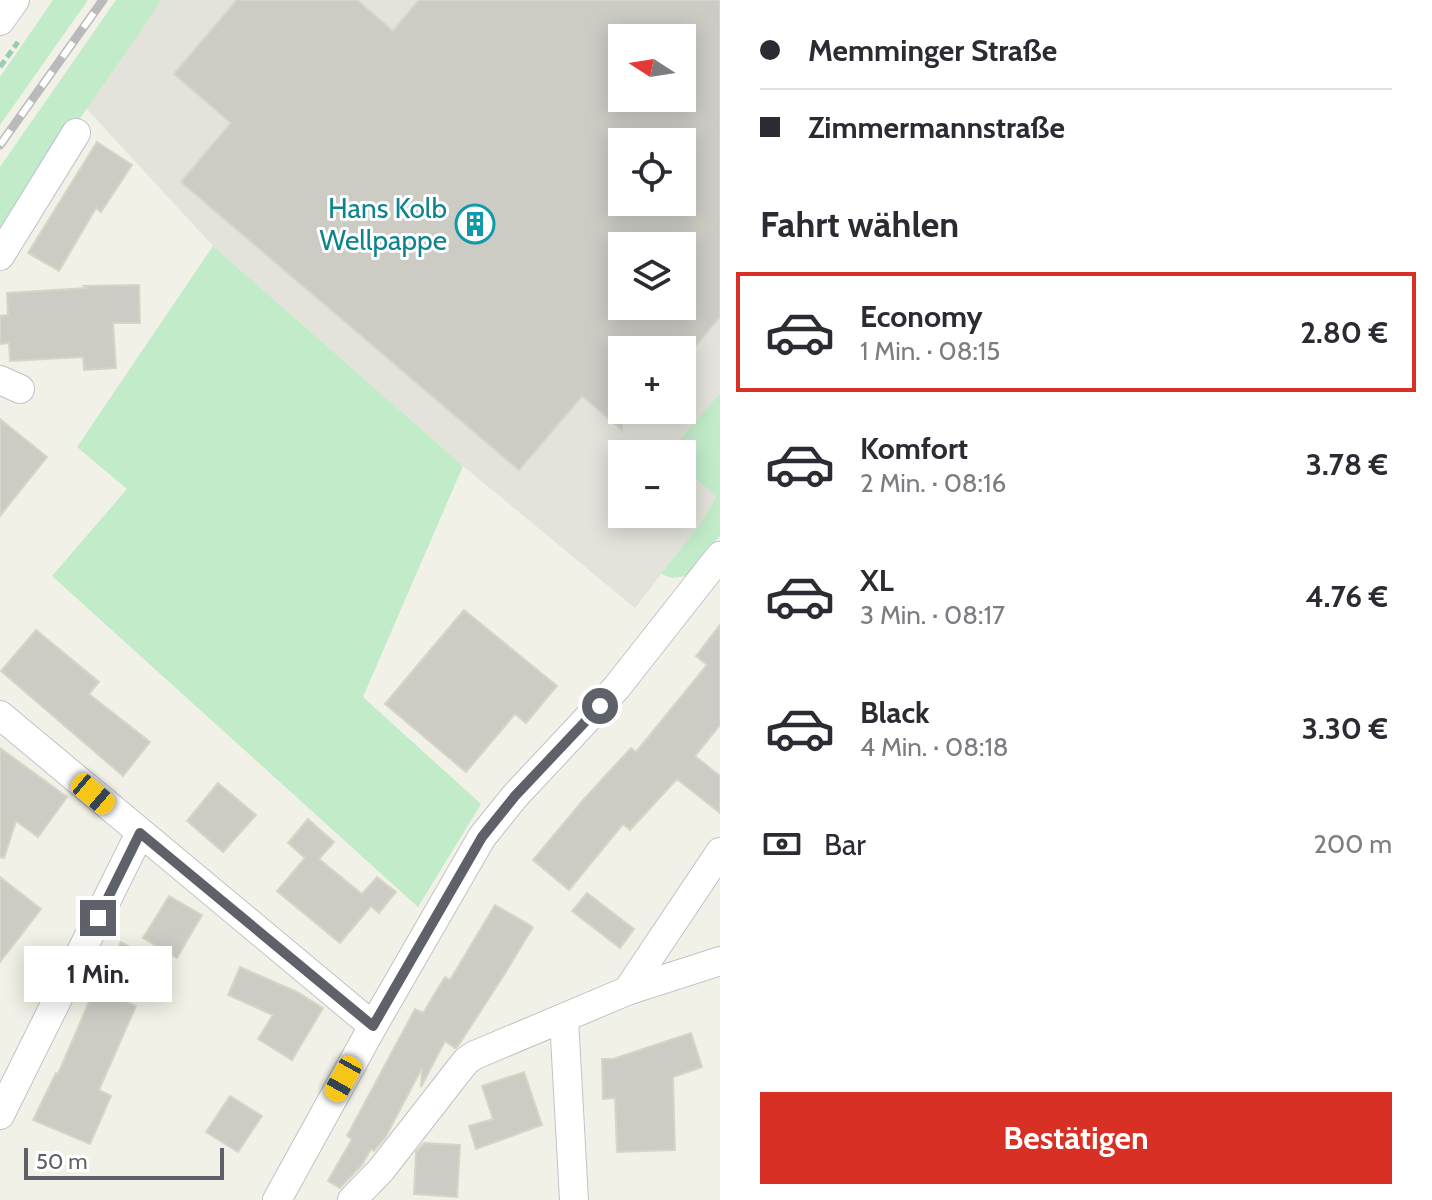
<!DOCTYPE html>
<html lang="de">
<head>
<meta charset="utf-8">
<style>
  :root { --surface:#fff; --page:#f2f2f3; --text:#2b2b33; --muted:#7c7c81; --line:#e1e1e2; --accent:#d93025 }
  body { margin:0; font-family:Cabin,sans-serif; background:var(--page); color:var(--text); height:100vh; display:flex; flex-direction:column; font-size:30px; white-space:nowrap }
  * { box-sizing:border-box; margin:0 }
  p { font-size:26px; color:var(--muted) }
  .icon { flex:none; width:44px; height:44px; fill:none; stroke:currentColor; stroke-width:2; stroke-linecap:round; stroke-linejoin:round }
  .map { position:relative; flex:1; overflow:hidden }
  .details { display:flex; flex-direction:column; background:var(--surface); width:712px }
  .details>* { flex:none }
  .banner { display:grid; align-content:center; height:176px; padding:0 40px; background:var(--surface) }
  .needle { width:52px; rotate:282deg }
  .tools { position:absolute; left:608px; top:24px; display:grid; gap:16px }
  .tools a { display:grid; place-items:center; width:88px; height:88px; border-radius:0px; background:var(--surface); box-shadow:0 4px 20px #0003; font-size:40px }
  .scale { position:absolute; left:24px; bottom:20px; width:200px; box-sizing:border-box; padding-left:8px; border:4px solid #5e6169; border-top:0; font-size:22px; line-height:28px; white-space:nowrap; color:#5e6169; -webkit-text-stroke:6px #fff; paint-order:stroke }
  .end { position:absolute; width:36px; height:36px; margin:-18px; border:10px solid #5e6169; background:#fff; box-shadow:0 0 0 4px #fff }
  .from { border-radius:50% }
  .bubble { position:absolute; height:56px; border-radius:0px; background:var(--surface); box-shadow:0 4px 20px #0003; font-size:26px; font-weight:700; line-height:56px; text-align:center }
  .car { position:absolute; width:24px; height:48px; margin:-24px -12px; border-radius:10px; box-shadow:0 0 6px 2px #0007; background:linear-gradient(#f5c518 24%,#345 0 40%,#f5c518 0 76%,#345 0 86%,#f5c518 0) }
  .banner b { display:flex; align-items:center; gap:28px; height:76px; font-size:30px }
  .banner b+b { border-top:2px solid var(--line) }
  .banner i { width:20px; height:20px; background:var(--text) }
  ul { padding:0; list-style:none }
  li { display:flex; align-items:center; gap:24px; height:120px; margin:0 16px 12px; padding:0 24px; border:4px solid transparent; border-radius:0px }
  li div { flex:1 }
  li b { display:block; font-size:30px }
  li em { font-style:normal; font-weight:700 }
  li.on { border-color:var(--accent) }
  li>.icon { width:72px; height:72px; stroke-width:1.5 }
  h2 { padding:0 40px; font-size:36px; line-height:96px }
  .pay { display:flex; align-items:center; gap:20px; height:88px; padding:0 40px; font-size:30px }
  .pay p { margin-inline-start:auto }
  .button { display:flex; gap:16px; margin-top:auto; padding:16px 40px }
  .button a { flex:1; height:92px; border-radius:0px; background:var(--accent); color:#fff; font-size:32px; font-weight:700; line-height:92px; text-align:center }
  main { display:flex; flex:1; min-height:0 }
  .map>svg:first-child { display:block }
</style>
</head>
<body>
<main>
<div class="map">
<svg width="720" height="1200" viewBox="0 0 720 1200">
  <rect width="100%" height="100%" fill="#f2f1e7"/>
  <!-- industrial -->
  <path fill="#e3e3db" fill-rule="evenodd" d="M162,0H720V393L669,454H622V514H682V466L716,497L705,517L635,608L463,466L213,246L86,108ZM622,38H682V98H622ZM622,142H682V202H622ZM622,246H682V306H622ZM622,350H682V410H622Z"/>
  <!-- green -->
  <path fill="#c2ebc9" d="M53,0H88L0,125V77Z
    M116,0H162L0,234V167Z
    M213,246L463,466L363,697L481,804L418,907L52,576L127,489L77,447Z
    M720,393V536L687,576L672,578L661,574L705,517L716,497L682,466V454L668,453Z"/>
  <!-- building -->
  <path fill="#cdccc4" stroke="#d7d5c5" stroke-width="2" fill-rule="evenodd" d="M237,0H357L393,31L419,0H720V317L682,362V342L676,350H622V430L582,396L519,470L181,182L231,123L174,74ZM622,38H682V98H622ZM622,142H682V202H622ZM622,246H682V306H622Z
    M97,142L132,165L101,212L96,208L59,271L28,253Z
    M139,285L140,323H113L116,368L84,370L83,357L10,361L9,343L0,344V316L8,315L7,293L87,288L84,286Z
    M0,419L47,457L0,516Z
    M464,610L557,686L526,723L515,714L466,772L385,704Z
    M720,625V725L695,756L720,776V813L677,779L630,830L623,824L569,890L533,860L584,799L631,748L636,752L707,665L696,656Z
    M36,630L99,682L89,694L150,742L123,776L1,671Z
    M0,748L67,797L38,837L16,821L4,858L0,857Z
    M218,783L256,815L223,852L187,821Z
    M308,819L334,842L319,859L362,894L377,877L396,892L379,913L371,906L340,943L277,891L305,858L288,843Z
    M0,877L41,909L0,962Z
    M587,893L634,929L620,948L572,911Z
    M169,896L202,915L177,958L143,938Z
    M495,905L533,927L504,975L458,1046L455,1048L445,1041L421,1087L422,1068L385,1138L374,1151L371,1149L362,1165L340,1188L328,1181L352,1139L347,1136L415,1009L423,1013L445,977L450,980Z
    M121,942L146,956L122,1000L136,1006L99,1090L111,1096L90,1144L33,1120L56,1073L58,1074L95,988Z
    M240,967L297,992L323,1008L292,1060L258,1039L273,1015L228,995Z
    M691,1033L702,1067L673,1077L675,1150L617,1152L615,1098L603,1099L602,1059H613Z
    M524,1072L542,1125L476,1149L469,1126L493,1119L482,1086Z
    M230,1096L262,1116L238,1152L206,1132Z
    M424,1143L460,1145L457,1197L414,1194L416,1152Z"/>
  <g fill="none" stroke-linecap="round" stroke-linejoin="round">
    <!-- minor casing -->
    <g stroke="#c0c2c9" stroke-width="30">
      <path id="minor" d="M0,21L15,0
        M0,256L76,133
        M0,380L20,389
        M0,715L373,1026
        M627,991L720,852
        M564,1019L574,1200
        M0,1115L140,833
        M277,1200L373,1026L482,837L515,796L617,687L720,556
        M352,1200L381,1170L466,1061L475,1055L627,991L720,961"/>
    </g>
    <!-- path -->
    <path stroke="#99ccb2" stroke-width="5" stroke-dasharray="8 4" stroke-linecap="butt" d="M0,67L18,42"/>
    <!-- minor -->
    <use href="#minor" stroke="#fff" stroke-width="28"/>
    <!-- rail casing -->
    <g stroke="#bababc" stroke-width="9">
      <path id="rail" d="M0,145L103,0"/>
    </g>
    <!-- rail -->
    <use href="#rail" stroke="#fff" stroke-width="6" stroke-dasharray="18" stroke-linecap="butt"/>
  </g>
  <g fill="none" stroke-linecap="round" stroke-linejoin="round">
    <!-- route -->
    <path stroke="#5e6169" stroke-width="10" d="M98,918L140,833L373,1026L482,837L515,796L600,706"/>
  </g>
  <!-- icons -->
  <defs>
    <g id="building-ring" transform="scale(2)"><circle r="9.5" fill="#fff" stroke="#0f9aa8" stroke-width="1.5"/><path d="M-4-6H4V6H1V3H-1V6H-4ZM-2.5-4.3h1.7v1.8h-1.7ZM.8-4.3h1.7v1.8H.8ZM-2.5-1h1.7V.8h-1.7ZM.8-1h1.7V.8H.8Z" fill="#0f9aa8"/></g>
  </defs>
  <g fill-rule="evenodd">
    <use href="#building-ring" x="475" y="224"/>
  </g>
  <g text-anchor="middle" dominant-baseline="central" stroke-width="6" stroke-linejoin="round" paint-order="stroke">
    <!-- culture labels -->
    <g font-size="28" fill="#0d838f" stroke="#fff" text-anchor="end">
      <text x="447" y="208">Hans Kolb<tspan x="447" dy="32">Wellpappe</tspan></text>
    </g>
  </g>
</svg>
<div class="tools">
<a><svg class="needle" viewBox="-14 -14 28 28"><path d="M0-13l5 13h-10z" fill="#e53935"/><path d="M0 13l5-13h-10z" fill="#7c7c81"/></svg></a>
<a><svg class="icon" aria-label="locate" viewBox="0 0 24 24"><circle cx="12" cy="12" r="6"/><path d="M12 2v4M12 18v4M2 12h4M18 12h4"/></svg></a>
<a><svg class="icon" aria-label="layers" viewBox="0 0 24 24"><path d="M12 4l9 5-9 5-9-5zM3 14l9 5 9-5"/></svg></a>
<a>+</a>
<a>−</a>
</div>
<div class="scale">50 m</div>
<i class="end from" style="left:600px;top:706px"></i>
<i class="end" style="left:98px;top:918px"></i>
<div class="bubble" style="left:24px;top:946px;width:148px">1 Min.</div>
<i class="car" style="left:93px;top:794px;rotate:130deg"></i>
<i class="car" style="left:343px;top:1079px;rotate:209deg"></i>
</div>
<section class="details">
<div class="banner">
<b><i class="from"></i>Memminger Straße</b>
<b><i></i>Zimmermannstraße</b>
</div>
<h2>Fahrt wählen</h2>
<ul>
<li class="on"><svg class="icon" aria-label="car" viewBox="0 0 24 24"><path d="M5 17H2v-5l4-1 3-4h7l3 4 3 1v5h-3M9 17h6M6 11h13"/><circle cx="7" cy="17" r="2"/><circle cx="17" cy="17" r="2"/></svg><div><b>Economy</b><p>1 Min. · 08:15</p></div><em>2.80 €</em></li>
<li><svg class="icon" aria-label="car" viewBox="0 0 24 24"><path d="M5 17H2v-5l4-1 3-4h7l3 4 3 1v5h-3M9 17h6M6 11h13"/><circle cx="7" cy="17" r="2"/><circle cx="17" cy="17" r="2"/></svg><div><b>Komfort</b><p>2 Min. · 08:16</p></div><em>3.78 €</em></li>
<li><svg class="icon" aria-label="car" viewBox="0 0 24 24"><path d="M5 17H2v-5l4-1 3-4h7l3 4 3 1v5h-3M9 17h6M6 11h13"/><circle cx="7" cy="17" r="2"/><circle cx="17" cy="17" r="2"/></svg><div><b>XL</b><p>3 Min. · 08:17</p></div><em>4.76 €</em></li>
<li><svg class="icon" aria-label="car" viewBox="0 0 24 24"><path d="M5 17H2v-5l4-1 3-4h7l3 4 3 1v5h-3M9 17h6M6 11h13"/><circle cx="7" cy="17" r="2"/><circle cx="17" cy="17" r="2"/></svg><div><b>Black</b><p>4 Min. · 08:18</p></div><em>3.30 €</em></li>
</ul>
<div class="pay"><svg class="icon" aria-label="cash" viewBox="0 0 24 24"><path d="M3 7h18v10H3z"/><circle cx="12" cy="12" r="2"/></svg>Bar<p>200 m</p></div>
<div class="button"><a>Bestätigen</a></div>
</section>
</main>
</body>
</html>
